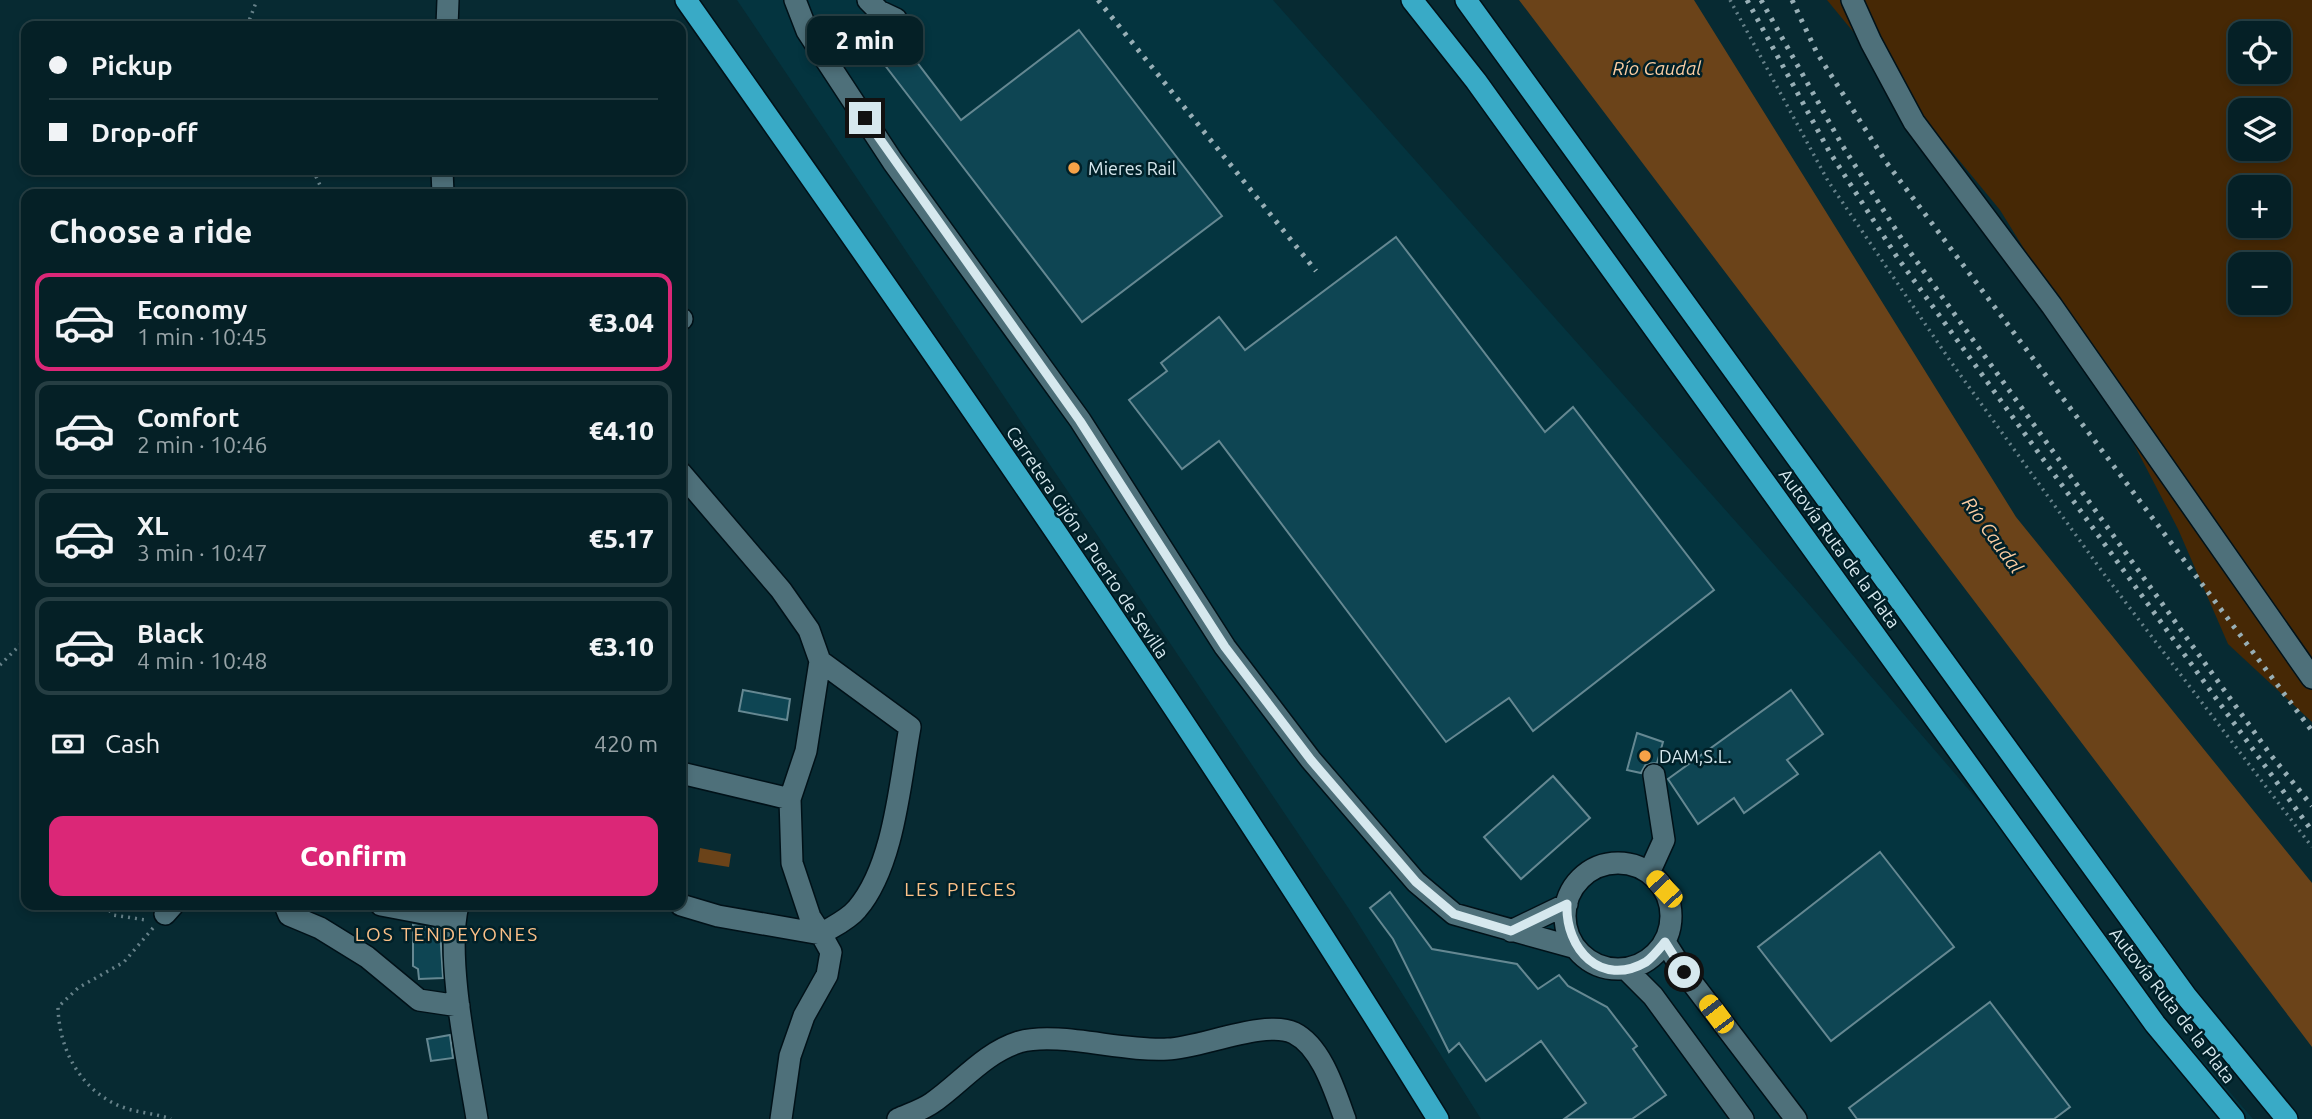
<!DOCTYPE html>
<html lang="en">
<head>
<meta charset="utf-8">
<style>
  :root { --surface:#052026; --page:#132d32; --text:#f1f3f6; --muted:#97a3a7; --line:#263e43; --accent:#db2777 }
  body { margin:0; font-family:Ubuntu,sans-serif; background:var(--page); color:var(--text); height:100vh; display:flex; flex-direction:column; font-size:26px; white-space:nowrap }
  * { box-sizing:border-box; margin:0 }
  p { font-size:23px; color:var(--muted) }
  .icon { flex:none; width:38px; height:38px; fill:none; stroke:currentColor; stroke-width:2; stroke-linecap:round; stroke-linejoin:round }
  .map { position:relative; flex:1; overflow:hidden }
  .side { position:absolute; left:21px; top:189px; width:665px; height:721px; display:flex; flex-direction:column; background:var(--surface); border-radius:14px; box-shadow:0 4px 10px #0003,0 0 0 2px var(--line) }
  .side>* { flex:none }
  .banner { position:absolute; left:21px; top:21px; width:665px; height:154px; border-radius:14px; box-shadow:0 4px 10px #0003,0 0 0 2px var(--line); display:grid; align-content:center; height:154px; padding:0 28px; background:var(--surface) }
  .controls { position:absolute; left:2228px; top:21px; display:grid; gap:14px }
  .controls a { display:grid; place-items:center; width:63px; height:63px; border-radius:14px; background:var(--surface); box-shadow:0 4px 10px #0003,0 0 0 2px var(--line); font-size:35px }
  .end { position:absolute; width:32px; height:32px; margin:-16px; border:9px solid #d6e8ee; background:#111; box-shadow:0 0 0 4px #111 }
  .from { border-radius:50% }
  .bubble { position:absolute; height:49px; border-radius:14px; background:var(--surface); box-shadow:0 4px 10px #0003,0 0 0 2px var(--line); font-size:23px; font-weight:800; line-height:49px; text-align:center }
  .car { position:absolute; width:21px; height:42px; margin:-21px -10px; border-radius:9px; box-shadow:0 0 5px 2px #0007; background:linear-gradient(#f5c518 24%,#345 0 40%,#f5c518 0 76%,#345 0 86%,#f5c518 0) }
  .banner b { display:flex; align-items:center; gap:24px; height:66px; font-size:26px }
  .banner b+b { border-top:2px solid var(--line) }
  .banner i { width:18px; height:18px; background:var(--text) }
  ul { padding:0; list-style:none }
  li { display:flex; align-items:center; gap:21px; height:98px; margin:0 14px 10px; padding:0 14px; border:4px solid var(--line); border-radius:14px }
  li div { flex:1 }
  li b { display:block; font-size:26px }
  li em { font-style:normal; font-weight:800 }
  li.active { border-color:var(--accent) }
  li>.icon { width:63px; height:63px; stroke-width:1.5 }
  h2 { padding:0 28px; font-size:32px; line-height:84px }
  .pay { display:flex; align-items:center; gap:18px; height:77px; padding:0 28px; font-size:26px }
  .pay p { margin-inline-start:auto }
  .action { display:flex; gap:14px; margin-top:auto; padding:14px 28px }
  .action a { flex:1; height:80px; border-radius:14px; background:var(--accent); color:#fff; font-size:28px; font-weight:800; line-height:80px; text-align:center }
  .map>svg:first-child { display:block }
</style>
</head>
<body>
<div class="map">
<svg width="2312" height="1119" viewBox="0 0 2312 1119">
  <rect width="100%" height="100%" fill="#072a32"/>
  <!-- built -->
  <path fill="#04343f" d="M737,0H1273L1800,594L2253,1119H1481L1349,909Z"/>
  <!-- green -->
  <path fill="#462805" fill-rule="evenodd" d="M1827,0H2312V722L2228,644L2178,529L2075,331L2000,210ZM2240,33H2278V72H2240ZM2240,110H2278V149H2240ZM2240,187H2278V226H2240ZM2240,264H2278V303H2240Z"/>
  <!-- water -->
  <path fill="#6b4319" d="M1519,0H1694L2016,517L2312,883V1047Z
    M700,848L731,854L729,867L698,862Z"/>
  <!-- building -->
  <path fill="#0e4553" stroke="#658892" stroke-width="2" d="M1079,30L1222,216L1082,322L884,64L906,48L961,120Z
    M1396,237L1545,432L1573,407L1714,590L1533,731L1509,698L1446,742L1219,441L1182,469L1129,400L1167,371L1161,363L1219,317L1245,350Z
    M743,690L790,699L787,720L739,711Z
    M1791,690L1823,734L1787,760L1798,774L1744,813L1734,798L1698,824L1668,779Z
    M1637,733L1663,742L1657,763L1646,764L1641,773L1627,770Z
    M1553,776L1590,818L1521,879L1484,837Z
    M1880,852L1954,947L1831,1041L1758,947Z
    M1390,892L1432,949L1517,964L1538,989L1559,975L1568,986L1607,1007L1637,1046L1633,1049L1666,1095L1632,1119H1564L1586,1103L1541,1041L1486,1081L1459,1043L1449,1052L1393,939L1370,908Z
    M413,925L440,930L443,978L419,979L418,969L413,966Z
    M1990,1002L2070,1107L2054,1119H1857L1849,1108Z
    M450,1035L453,1058L431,1061L427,1039Z"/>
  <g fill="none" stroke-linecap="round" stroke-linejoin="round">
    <!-- minor casing -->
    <g stroke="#001118" stroke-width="24">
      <path id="minor" d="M795,0L807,31L893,162L1080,420L1225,647L1311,760L1416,882L1454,914L1576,948
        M868,0L879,11L896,19
        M1852,0L1871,42L1914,122L2052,306L2312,678
        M447,26L448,0
        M442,170L443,194
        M681,319H682
        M681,473L781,590L809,630L820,661L806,751L790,799L792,863L810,917L821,934C832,927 848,920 857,909C894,866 900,782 910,727L820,661
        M681,773L790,799
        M1565 916a53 53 0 1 1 106 0a53 53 0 1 1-106 0Z
        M1649,873L1664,840L1654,775
        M285,905L289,915L320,928L367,957L419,1000L459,1006
        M381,905L455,919
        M458,905C445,958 468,1062 477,1119
        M681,905L718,916L821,934L831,952L827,975L804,1016L790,1056L781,1119
        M165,914L173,905
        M1511,931L1567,904
        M1665,942L1684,972L1796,1119
        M1626,969L1653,996L1743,1119
        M898,1119C909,1114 922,1110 932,1103C961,1083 984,1053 1019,1042C1058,1031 1123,1052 1168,1049C1200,1048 1266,1019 1294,1033C1322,1047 1335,1092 1345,1119"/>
    </g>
    <!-- highway casing -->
    <g stroke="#001118" stroke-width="24">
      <path id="highway" d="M686,0C945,367 1202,737 1438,1119
        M1412,0L1476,81L2155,1024L2234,1119
        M1466,0L2186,996L2287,1119"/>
    </g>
    <!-- path -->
    <path stroke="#67828a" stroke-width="3.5" stroke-dasharray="2 5" stroke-linecap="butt" d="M1730,0L1828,181L1951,362L2104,574L2312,847
      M247,26L257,0
      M313,170L324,194
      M0,665L26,639
      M105,905L113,915L146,920
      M153,928L124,962L78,988L58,1007C59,1052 83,1095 128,1109C142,1113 157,1114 171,1119"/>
    <!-- minor -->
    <use href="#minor" stroke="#4e707a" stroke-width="21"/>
    <!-- highway -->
    <use href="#highway" stroke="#39aac6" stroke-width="21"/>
    <!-- rail -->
    <path stroke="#98afb6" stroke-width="5" stroke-dasharray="3.5 7" stroke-linecap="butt" d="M1098,0L1316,271
      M1747,0L1829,151L1897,257L2312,831
      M1761,0L1842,145L1910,252L2270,754L2312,806
      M1792,0L1817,53L1886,162L2312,731"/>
  </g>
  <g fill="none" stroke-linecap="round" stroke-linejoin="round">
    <!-- route -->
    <path stroke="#d6e8ee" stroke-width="9" d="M865,118L1080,421L1225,647L1311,760L1416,882L1454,914L1511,931L1567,904C1565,949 1601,988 1646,962C1653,957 1660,948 1665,942L1684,972"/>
  </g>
  <!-- markers -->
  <g fill="#f6a247" stroke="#002028" stroke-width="2.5">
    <circle cx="1074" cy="168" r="7"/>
    <circle cx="1645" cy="756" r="7"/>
  </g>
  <g text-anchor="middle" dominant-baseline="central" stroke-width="5" stroke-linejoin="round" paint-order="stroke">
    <!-- poi labels -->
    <g font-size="18" fill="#d6e8ee" stroke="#002028" text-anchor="start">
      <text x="1088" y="168">Mieres Rail</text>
      <text x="1659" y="756">DAM,S.L.</text>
    </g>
    <!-- street labels -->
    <g font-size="18" fill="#d6e8ee" stroke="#002028">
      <text transform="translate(1088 542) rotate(56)">Carretera Gijón a Puerto de Sevilla</text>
      <text transform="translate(1840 548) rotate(54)">Autovía Ruta de la Plata</text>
      <text transform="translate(2173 1005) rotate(52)">Autovía Ruta de la Plata</text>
    </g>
    <!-- water labels -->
    <g font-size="19" font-style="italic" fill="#facca1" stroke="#002028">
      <text x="1657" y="68">Río Caudal</text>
      <text transform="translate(1993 535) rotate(54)">Río Caudal</text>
    </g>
    <!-- neighbourhood labels -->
    <g font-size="19" letter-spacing="2" fill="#fdc188" stroke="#002028">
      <text x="961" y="889">LES PIECES</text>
      <text x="447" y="934">LOS TENDEYONES</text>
    </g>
  </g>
</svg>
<div class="controls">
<a><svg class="icon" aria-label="locate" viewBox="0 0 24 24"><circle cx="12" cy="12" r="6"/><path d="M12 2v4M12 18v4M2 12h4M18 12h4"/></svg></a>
<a><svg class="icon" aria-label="layers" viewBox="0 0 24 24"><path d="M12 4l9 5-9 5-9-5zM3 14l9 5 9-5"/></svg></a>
<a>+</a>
<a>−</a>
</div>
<i class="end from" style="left:1684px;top:972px"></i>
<i class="end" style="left:865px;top:118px"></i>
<div class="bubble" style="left:807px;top:16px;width:116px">2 min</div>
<i class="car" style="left:1664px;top:889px;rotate:317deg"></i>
<i class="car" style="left:1716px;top:1014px;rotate:323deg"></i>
<div class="banner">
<b><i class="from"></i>Pickup</b>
<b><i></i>Drop-off</b>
</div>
<section class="side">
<h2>Choose a ride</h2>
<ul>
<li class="active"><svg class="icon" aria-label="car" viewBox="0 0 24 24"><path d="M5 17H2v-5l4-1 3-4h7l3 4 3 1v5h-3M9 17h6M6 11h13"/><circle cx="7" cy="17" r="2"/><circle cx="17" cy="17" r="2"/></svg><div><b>Economy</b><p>1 min · 10:45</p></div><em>€3.04</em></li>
<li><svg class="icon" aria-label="car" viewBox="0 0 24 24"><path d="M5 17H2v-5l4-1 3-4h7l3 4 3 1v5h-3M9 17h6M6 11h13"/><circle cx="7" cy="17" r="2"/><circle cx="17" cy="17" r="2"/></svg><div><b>Comfort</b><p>2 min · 10:46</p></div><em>€4.10</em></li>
<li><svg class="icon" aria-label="car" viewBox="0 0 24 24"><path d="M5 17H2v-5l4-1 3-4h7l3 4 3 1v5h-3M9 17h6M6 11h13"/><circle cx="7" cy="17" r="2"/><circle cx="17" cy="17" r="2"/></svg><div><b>XL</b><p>3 min · 10:47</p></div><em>€5.17</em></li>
<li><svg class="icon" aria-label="car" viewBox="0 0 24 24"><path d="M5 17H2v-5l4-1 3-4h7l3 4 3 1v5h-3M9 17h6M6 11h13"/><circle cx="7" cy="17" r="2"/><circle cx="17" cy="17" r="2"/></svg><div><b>Black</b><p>4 min · 10:48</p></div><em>€3.10</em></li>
</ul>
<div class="pay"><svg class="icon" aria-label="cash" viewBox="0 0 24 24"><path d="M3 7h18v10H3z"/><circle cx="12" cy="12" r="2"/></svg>Cash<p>420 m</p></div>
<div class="action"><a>Confirm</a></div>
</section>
</div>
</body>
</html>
